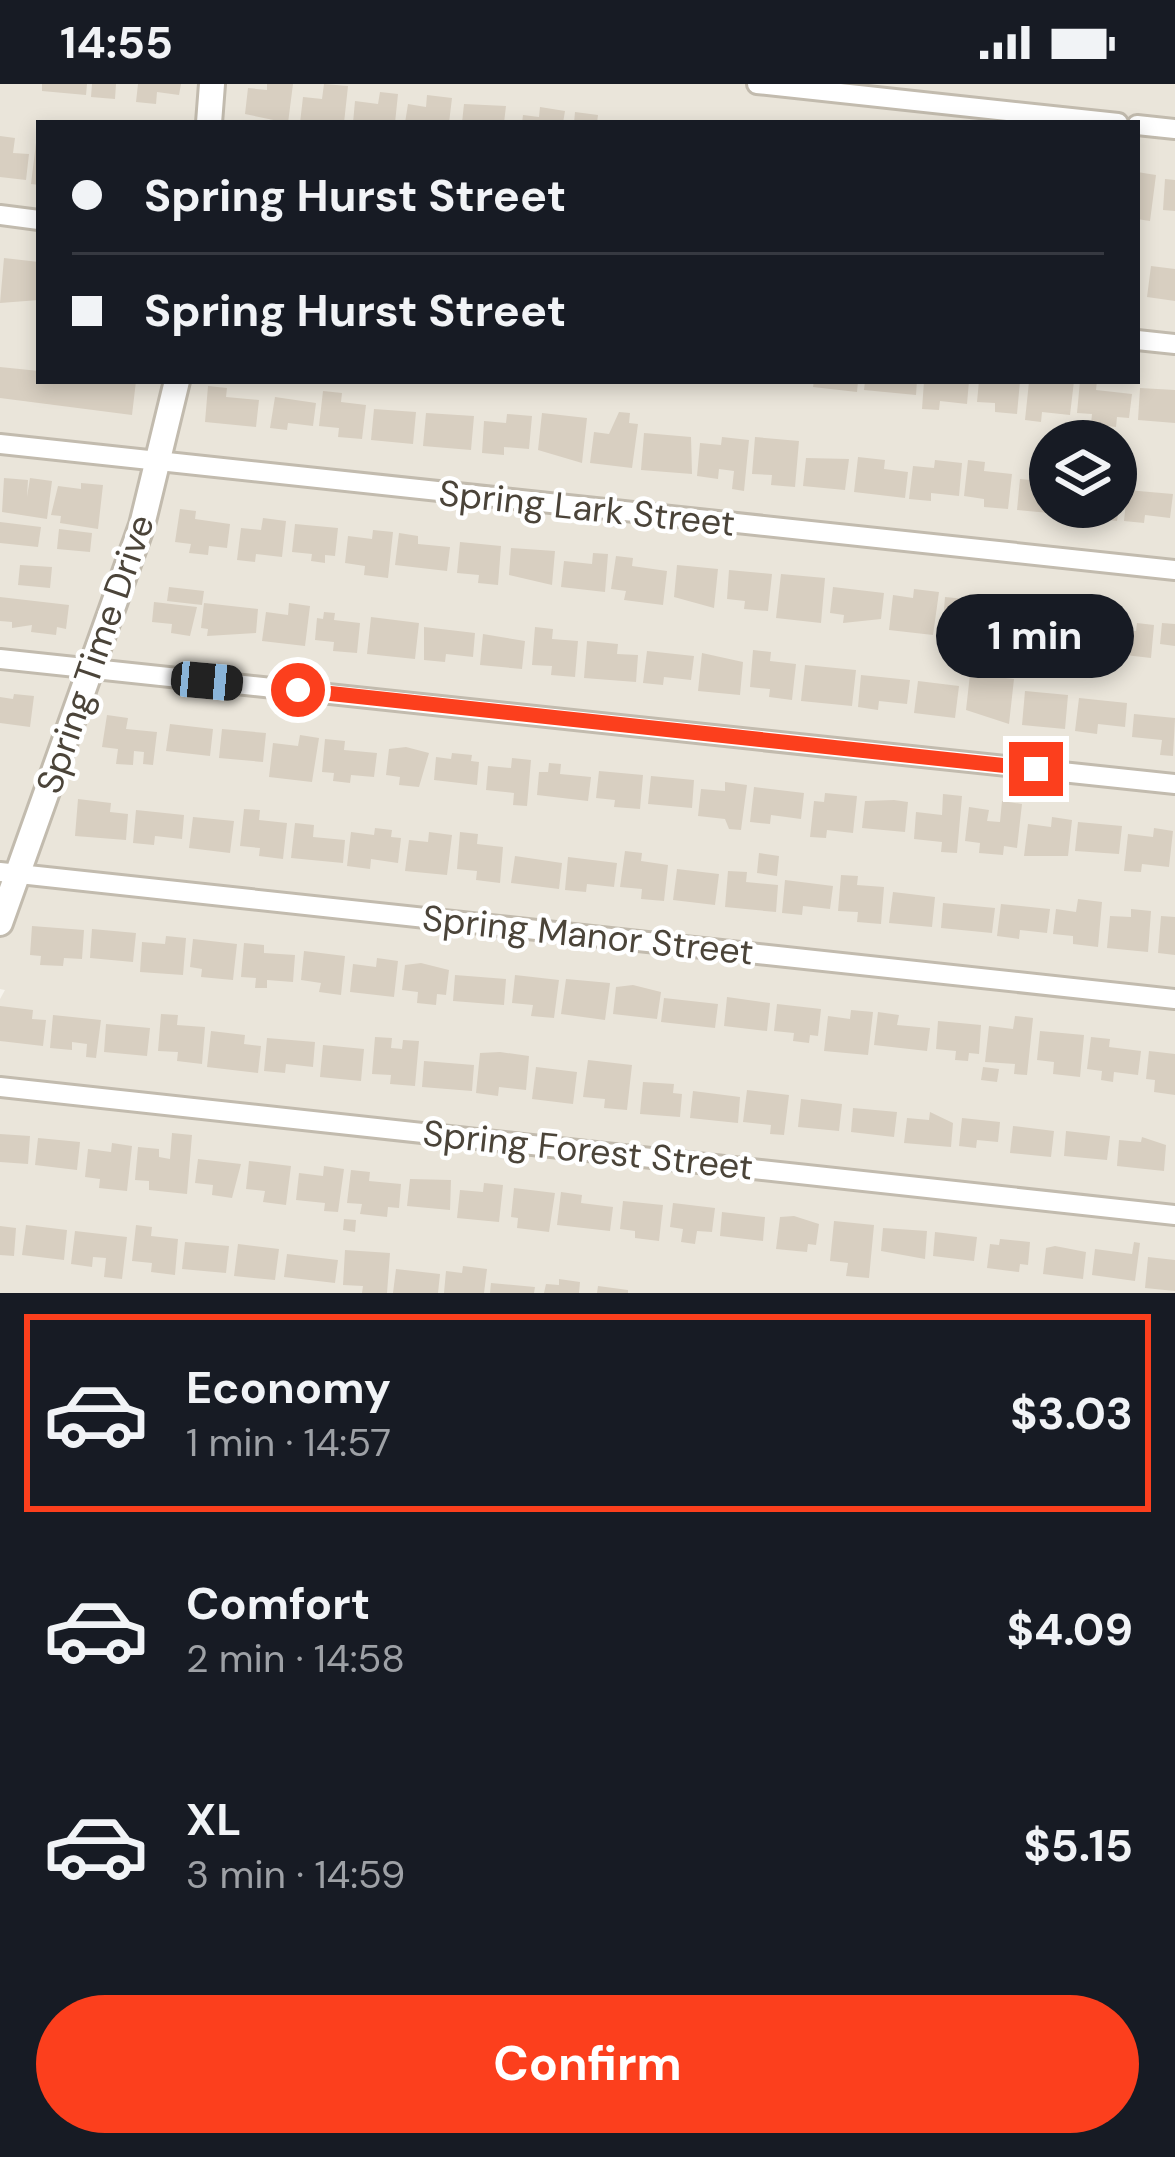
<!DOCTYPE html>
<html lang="en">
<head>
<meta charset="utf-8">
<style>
  :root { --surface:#171b24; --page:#20242c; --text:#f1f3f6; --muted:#9ea1a6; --line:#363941; --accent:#fc3f1d }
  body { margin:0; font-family:"DM Sans",sans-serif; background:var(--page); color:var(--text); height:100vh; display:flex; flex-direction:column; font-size:45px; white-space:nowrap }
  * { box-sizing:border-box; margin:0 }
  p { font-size:39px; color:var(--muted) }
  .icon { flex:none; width:66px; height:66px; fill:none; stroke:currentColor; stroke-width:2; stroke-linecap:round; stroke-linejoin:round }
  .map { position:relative; height:1209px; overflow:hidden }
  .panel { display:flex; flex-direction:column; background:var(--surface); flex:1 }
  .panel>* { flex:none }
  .guide { position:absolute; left:36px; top:36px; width:1104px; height:264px; border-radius:0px; box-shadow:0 6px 18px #0003; display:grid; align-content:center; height:264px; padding:0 36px; background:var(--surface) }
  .controls { position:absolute; left:1029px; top:336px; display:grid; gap:24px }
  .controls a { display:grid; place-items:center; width:108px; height:108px; border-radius:50%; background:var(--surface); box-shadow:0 6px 18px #0003; font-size:60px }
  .end { position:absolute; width:54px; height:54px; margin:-27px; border:15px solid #fc3f1d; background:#fff; box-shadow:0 0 0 6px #fff }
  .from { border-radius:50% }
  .bubble { position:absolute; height:84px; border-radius:42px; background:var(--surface); box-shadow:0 6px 18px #0003; font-size:39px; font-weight:700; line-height:84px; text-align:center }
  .car { position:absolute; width:36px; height:72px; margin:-36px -18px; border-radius:15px; box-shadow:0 0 9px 3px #0007; background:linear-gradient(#222 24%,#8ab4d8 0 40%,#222 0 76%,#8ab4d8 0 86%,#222 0) }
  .guide b { display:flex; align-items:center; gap:42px; height:114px; font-size:45px }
  .guide b+b { border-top:3px solid var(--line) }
  .guide i { width:30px; height:30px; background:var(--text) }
  ul { padding:21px 0 0; list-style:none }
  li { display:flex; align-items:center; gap:36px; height:198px; margin:0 24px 18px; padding:0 12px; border:6px solid transparent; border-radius:0px }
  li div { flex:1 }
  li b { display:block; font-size:45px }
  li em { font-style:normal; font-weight:700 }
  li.on { border-color:var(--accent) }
  li>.icon { width:108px; height:108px; stroke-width:1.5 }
  .primary-button { display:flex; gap:24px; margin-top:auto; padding:24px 36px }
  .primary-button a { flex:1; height:138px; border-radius:72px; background:var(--accent); color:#fff; font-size:48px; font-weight:700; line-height:138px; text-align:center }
  .status { display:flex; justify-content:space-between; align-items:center; height:84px; padding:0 60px; background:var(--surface); direction:ltr }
  .status svg { height:33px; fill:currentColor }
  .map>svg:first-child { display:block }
</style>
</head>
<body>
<div class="status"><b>14:55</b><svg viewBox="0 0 49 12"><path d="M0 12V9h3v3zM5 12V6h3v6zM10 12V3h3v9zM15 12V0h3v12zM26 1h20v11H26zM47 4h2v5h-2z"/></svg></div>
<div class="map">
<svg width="1175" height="1209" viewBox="0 0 1175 1209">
  <rect width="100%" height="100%" fill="#f6f3ec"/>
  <!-- residential -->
  <path fill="#eae5da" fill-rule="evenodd" d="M0,0H1175V1209H0V915L5,906L0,905ZM39,39H1137V297H39ZM1050,357H1116V423H1050Z"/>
  <!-- building -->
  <path fill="#d8cfc1" d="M42,0H87L86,11L42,7Z
    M92,0H116L115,15L91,13Z
    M138,0H181L179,11L157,8L156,20L136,18Z
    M267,0H293L288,39L245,30L248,4L267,6Z
    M324,0L348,2L344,39H300L303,13L322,15Z
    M380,8L398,10L395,39H353L355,17L378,20Z
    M427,11L452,14L449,39H405L408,20L426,23Z
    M464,20L506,22L504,39H462Z
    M540,23L565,27L563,39H522L523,31L539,33Z
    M575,28L598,31L597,39H574Z
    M0,52L15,54L13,69L29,70L26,96L0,93Z
    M36,59L39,60V101L31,100Z
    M1137,88L1156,91L1150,137L1137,135Z
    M1165,95L1175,96V127L1163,126Z
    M4,174L39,178V216L0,219Z
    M1151,182L1175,185V217L1147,213Z
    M0,283L39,287V297H136L132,331L0,314Z
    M814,297H858L857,308L813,303Z
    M865,297H917L916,311L864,306Z
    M924,297H969L967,320L940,317L939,326L922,325Z
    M979,297H1020L1017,330L995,328V319L977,318Z
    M1050,297H1074L1070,331L1042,328L1041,338L1025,336L1029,298Z
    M1080,297H1097L1096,306L1132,310L1129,334L1117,333L1116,343L1091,340L1092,330L1077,329Z
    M208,302L227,304L226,313L259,316L256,343L205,338Z
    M1140,304L1175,306V339L1138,336Z
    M323,307L342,309L341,318L366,321L362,355L338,353L339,344L319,342Z
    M275,313L316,319L313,342L288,339L287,346L270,344Z
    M374,325L416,328L413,360L371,356Z
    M619,328L630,329L629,339L638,340L632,384L590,379L594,348L609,350Z
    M426,329L474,332L471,366L423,362Z
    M542,329L587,334L582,379L538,366Z
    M507,330L532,332L529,365L504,363V371L482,369L484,337L506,339Z
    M644,349L691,353L692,390L641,386Z
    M722,353L749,356L744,407L732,405L734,387L719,385L718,395L697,392L700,359L721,361Z
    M755,353L799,357L795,403L771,401L772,391L752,390Z
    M858,373L885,376L884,385L908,388L905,414L854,408Z
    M806,374L849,375L845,406L803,402Z
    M935,376L962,379L959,412L931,409V417L909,415L913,382L934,384Z
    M968,376L985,378L984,387L1012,390L1008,425L984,423V415L964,412Z
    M4,394L28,396L27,413L30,394L52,397L47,435L2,428Z
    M1020,395L1050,398V423H1060V430L1017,426Z
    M81,399L103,401L98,445L60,439L61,432L51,431L58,402L81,405Z
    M1127,406L1173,410L1170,434L1145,431L1144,439L1124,437Z
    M1067,423H1119L1117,437L1066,431Z
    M180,425L196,427L195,435L230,440L227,464L209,462L208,471L189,469L191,460L175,458Z
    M263,434L286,437L282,473L256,470L255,478L237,476L241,444L261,446Z
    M0,438L41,443L38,463L0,459Z
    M295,440L338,444L335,472L325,471V479L311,477L312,470L292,468Z
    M59,445L92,449L90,468L57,465Z
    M373,446L393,448L388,494L364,491L365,482L345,479L348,452L372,455Z
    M399,449L418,452V460L450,463L447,487L395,481Z
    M460,458L501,462L498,501L478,499L479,491L457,489Z
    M511,464L555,467L552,501L509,491Z
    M593,469L608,470L605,508L561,503L564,477L592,480Z
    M616,472L633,474L632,482L667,487L663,521L624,516L626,507L611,505Z
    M20,481L52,483L50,504L18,501Z
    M677,481L718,485L714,524L674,513Z
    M729,486L772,490L768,527L744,525L745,517L727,515Z
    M781,490L825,494L821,539L776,534Z
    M169,503L204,507L202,521L167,517Z
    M833,503L884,509L881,535L843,539L844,531L830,529Z
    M914,505L939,508L933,551L889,546L893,511L913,514Z
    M965,511L988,518L985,543L943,538L945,513L965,515Z
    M0,513L69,521L66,545L57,543L56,551L31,548L32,541L12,544V538L0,537Z
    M1021,516L1040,518L1038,554L994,549L997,524L1020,526Z
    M154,518L197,523L190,552L171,549L172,540L152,538Z
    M204,519L258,525L256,549L207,552L208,545L201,544Z
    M289,519L310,522L305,562L262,557L266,528L288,531Z
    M1050,524L1101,529L1098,566L1047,563Z
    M324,528L335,529L334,536L360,539L357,569L333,567L334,558L315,556L317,534L323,535Z
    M371,533L419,539L415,575L367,570Z
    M1137,539L1154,541L1151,574L1108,569L1110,545L1136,547Z
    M1162,539L1175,540V562L1160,560Z
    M424,543L475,549L473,573L446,570L445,578L424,576Z
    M535,543L553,545L552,555L578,557L575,593L551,591L552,582L532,581Z
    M483,550L525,557L522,585L480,581Z
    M587,557L618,560L617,570L638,571L636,598L584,594Z
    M753,566L771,568L770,577L796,580L792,616L769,613L770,605L750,603Z
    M647,567L694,572L691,596L664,593L663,601L643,599Z
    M702,569L743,578L740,611L698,607Z
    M805,581L856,586L852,622L801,617Z
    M970,590L1014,595L1009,640L966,626Z
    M861,591L910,596L907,620L879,617L878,626L858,623Z
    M918,597L959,602L955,634L914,629Z
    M1025,607L1068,611L1065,645L1022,641Z
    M14,610L34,612L30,643L0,639V613L13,615Z
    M1079,614L1127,619L1125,643L1098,640L1097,650L1075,647Z
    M1134,630L1175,634L1173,672L1160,671L1162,656L1132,653Z
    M107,631L128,634L126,645L157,648L153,681L143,680L144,668L134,667L133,681L116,680L118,665L102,663Z
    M170,640L213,645L210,672L166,667Z
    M222,645L266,649L263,678L219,674Z
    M300,651L319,654L312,698L269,693L273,659L298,662Z
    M325,655L345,657L344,666L377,669L374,693L351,691L350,699L333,697L334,689L322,688Z
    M406,663L429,669L419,703L399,701L400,693L386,691L389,665Z
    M452,669L472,671L471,677L479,678L477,701L434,696L436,673L451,675Z
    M512,674L531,676L527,722L513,721L514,709L486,706L488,682L511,684Z
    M549,679L561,680L560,690L591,693L588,717L537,711L539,688H548Z
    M599,687L643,691L640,725L614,723L615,716L596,714Z
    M651,692L694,696L692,724L648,720Z
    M725,698L747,701L741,746L729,745L725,735L698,732L701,705L725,707Z
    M754,703L804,709L801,735L771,731L770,740L750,738Z
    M825,709L857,712L853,749L827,746L826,754L810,753L814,717L824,718Z
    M943,710L962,712L957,769L941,768L942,758L914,755L916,728L942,731Z
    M78,715L111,719L110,728L128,730L126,756L75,752Z
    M894,716L908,718L905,748L862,744L865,717Z
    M1002,717L1022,720L1017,764L1004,762L1003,771L979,769L980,759L965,757L969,723L989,726L987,737L1000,738Z
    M244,725L260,726L259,736L287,739L283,775L259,772L260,764L240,762Z
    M136,726L184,731L182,755L155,752L154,761L133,759Z
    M193,733L234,737L230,769L189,764Z
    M1052,733L1072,736L1068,772H1024L1028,740L1051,743Z
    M1078,738L1122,742L1119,770L1075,767Z
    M295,739L314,741L313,753L345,756L343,779L291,774Z
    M375,744L392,746L391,753L401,754L398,779L371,775L370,785L347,782L351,748L374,751Z
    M1154,744L1173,747L1169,783L1142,780L1141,788L1124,787L1128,750L1153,753Z
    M429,748L452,751L447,791L405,787L409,756L428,758Z
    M460,748L478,750L477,760L503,763L500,799L476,796L477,787L457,785Z
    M625,767L642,769L641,777L668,781L664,817L641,815L642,805L620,803Z
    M759,769L779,772L777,792L757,789Z
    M515,772L562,779L559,805L511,799Z
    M568,773L617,779L614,803L587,800L586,808L565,806Z
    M677,785L719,790L715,821L673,816Z
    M728,787L747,788L746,798L778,801L776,828L725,823Z
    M841,791L858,792L857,801L884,803L881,840L857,838L858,828L838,827Z
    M785,796L833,802L830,825L803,822L802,831L782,829Z
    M893,808L935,813L932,843L889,839Z
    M1078,815L1102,818L1098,863L1073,860V852L1053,850L1056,825L1076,828Z
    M943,819L995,824L992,849L941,844Z
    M1001,820L1050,825L1047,849L1020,846L1019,855L997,852Z
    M1131,825L1151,827L1148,868L1107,864L1110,832L1131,833Z
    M1161,832L1175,833V871L1158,869Z
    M32,842L84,846L82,875L64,874L63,882L40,881L41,872L30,871Z
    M92,845L136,849L133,878L90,874Z
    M166,852L186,854L183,891L140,888L142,858L165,860Z
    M193,855L237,860L233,896L201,893L202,885L190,883Z
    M244,859L264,861V869L295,871L293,898L267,896V904H255L256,894L241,893Z
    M304,867L345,872L341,911L319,908L321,899L301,896Z
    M377,874L398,877L394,913L350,908L353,880L376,883Z
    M421,879L449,886L446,911L437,910L436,921L417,919L418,908L402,906L405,881Z
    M455,891L506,895L504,921L453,917Z
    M515,891L559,896L554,934L531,932L533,921L512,919Z
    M566,895L610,899L605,936L561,930Z
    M633,901L661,908L657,935L613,930L616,903Z
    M727,913L770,919L767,947L724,942Z
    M664,914L718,920L715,944L661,938Z
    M777,920L821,925L818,952L810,951L809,959L793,957L794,949L774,947Z
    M0,922L33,926L32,935L46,936L43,962L0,957Z
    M851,926L873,928L868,971L824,967L828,932L850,935Z
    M878,928L899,931L897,941L930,944L927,967L874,961Z
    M161,930L178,931L177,941L205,943L202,980L177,977L178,968L158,967Z
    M53,931L101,936L96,974L86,973L87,960L72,958V966L50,964Z
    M1015,932L1033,934L1027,991L1014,990L1015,980L985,978L989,942L1013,945Z
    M938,937L981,941L979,970L969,969L968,977L955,976L956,967L936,965Z
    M106,940L150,944L147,972L104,968Z
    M211,947L245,951L244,960L261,962L258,989L207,983Z
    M1040,947L1084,951L1080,993L1053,990L1054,978L1037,976Z
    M375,953L392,954L391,964L402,965L403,956L419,957L415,1002L390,1000L391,991L372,990Z
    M1091,953L1110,955L1109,963L1141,967L1138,991L1114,988L1113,998L1101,996L1102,987L1087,985Z
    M267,954L315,958L313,983L286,980L285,989L264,987Z
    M323,961L364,965L361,997L320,993Z
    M1149,967L1175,970V1011L1154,1008L1155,996L1146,995Z
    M500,968L529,972L526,1006L499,1003L498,1012L476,1009L480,969Z
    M588,976L632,981L627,1026L604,1024L605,1015L583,1013Z
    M424,977L474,981L472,1007L422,1003Z
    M536,983L577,988L573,1020L532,1015Z
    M983,983L999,985L997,998L981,996Z
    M643,998L674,1000L673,1009L682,1010L680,1033L640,1030Z
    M747,1006L789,1011L784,1051L770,1050L771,1041L743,1038Z
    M693,1007L740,1013L738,1039L690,1034Z
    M801,1015L842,1020L839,1047L798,1043Z
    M853,1024L897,1028L894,1053L851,1048Z
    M930,1028L953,1039L951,1063L904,1059L907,1034L929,1036Z
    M962,1034L1000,1038L998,1058L977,1056L976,1064L959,1062Z
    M1013,1042L1054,1047L1051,1073L1010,1069Z
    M1066,1047L1110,1052L1107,1076L1064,1072Z
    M172,1049L192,1051L187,1110L149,1106V1097L135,1096L138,1063L159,1065V1073L170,1075Z
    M0,1050L30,1052L28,1080L0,1078Z
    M1142,1053L1166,1061L1164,1087L1117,1082L1119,1056L1141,1058Z
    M38,1054L80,1058L77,1086L35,1081Z
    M112,1059L132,1062L127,1107L99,1104L100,1095L85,1093L88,1065L111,1068Z
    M198,1075L241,1080L232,1114L212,1111L213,1101L195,1099Z
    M249,1077L291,1082L286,1121L263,1118L265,1107L246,1105Z
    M324,1082L344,1085L338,1128L324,1127L325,1119L296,1116L299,1089L323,1092Z
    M351,1086L370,1088L369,1097L401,1100L399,1124L388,1123L387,1133L360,1130L362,1120L347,1119Z
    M410,1095L451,1096L450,1126L407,1122Z
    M484,1099L503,1101L499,1138L457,1134L460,1106L483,1108Z
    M514,1104L555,1109L549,1148L517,1144L518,1134L511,1133Z
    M561,1108L582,1111L581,1119L613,1123L610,1147L557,1141Z
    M623,1117L663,1121L659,1157L635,1154V1147L620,1145Z
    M673,1119L715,1124L712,1148L697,1147L695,1160L681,1158L683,1145L670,1143Z
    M722,1128L765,1133L763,1157L720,1152Z
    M794,1132L819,1140L816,1161L808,1160L807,1168L776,1165L780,1133Z
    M344,1135L356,1136L355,1148L343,1146Z
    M834,1137L874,1141L869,1194L846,1192L848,1179L830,1177Z
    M26,1141L67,1146L64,1176L22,1171Z
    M136,1141L152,1143L151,1152L178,1155L175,1191L151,1188L152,1179L132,1177Z
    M0,1142L16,1144L14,1172L0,1171Z
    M883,1144L927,1147L925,1175L881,1167Z
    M75,1147L127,1153L122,1195L104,1193L106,1174L93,1173L92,1183L71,1180Z
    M935,1148L977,1153L974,1177L933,1172Z
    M1000,1155L1030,1158L1028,1181L1020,1180L1019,1188L987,1184L990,1160L999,1161Z
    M185,1158L229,1162L226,1189L182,1185Z
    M1134,1158L1140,1159L1135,1197L1092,1191L1095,1165L1132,1170Z
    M238,1160L279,1165L275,1196L234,1192Z
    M1055,1162L1086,1168L1083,1195L1043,1190L1046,1164Z
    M345,1166L390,1169L387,1209H362L363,1202L343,1201Z
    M287,1170L338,1176L335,1199L284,1193Z
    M1148,1173L1175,1176V1207L1145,1204Z
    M463,1182L487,1185L484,1209H444L446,1187L462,1189Z
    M396,1185L440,1190L438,1209H393Z
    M559,1195L580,1198L579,1209H544L546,1200L559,1201Z
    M491,1199L535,1203L534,1209H490Z
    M598,1202L628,1206V1209H597Z"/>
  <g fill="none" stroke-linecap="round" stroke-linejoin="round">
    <!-- minor casing -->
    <g stroke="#c2bbae" stroke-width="24">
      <path id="minor" d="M757,0L1118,39
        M1137,41L1175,45
        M0,131L39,136
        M1137,256L1175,260
        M0,360L1175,486
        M0,575L1175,700
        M0,788L1175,915
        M0,1003L1175,1131"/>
    </g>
    <!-- tertiary casing -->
    <g stroke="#c2bbae" stroke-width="30">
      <path id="tertiary" d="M209,39L212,0
        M0,839L142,441L177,297"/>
    </g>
    <!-- minor -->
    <use href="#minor" stroke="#fff" stroke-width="18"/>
    <!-- tertiary -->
    <use href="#tertiary" stroke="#fff" stroke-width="24"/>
  </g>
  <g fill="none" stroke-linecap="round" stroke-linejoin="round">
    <!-- route -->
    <path stroke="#fc3f1d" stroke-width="15" d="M298,606L1036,685"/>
  </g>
  <g text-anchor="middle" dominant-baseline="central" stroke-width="9" stroke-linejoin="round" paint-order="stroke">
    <!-- street labels -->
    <g font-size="36" fill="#4b4439" stroke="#fff">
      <text transform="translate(587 424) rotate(6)">Spring Lark Street</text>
      <text transform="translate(95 570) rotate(-71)">Spring Time Drive</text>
      <text transform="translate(588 851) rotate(6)">Spring Manor Street</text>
      <text transform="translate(588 1066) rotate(6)">Spring Forest Street</text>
    </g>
  </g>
</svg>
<div class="controls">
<a><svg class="icon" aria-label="layers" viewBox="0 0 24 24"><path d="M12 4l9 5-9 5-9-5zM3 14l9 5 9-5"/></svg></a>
</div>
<i class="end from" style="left:298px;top:606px"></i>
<i class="end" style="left:1036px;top:685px"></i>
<div class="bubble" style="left:936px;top:510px;width:198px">1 min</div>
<i class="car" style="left:207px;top:597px;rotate:95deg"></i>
<div class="guide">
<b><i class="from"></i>Spring Hurst Street</b>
<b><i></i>Spring Hurst Street</b>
</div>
</div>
<section class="panel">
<ul>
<li class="on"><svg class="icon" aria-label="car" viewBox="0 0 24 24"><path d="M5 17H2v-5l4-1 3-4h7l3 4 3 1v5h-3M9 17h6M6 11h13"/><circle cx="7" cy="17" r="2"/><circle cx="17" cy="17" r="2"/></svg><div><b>Economy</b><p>1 min · 14:57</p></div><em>$3.03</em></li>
<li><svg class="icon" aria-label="car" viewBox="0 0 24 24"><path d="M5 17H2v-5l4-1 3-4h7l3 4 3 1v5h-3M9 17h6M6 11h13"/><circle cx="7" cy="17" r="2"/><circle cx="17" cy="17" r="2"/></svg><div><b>Comfort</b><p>2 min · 14:58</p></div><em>$4.09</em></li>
<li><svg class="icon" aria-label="car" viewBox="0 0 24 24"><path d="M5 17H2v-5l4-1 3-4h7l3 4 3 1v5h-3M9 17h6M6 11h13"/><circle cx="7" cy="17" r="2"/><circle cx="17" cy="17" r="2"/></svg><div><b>XL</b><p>3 min · 14:59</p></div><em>$5.15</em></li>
</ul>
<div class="primary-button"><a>Confirm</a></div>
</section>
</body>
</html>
